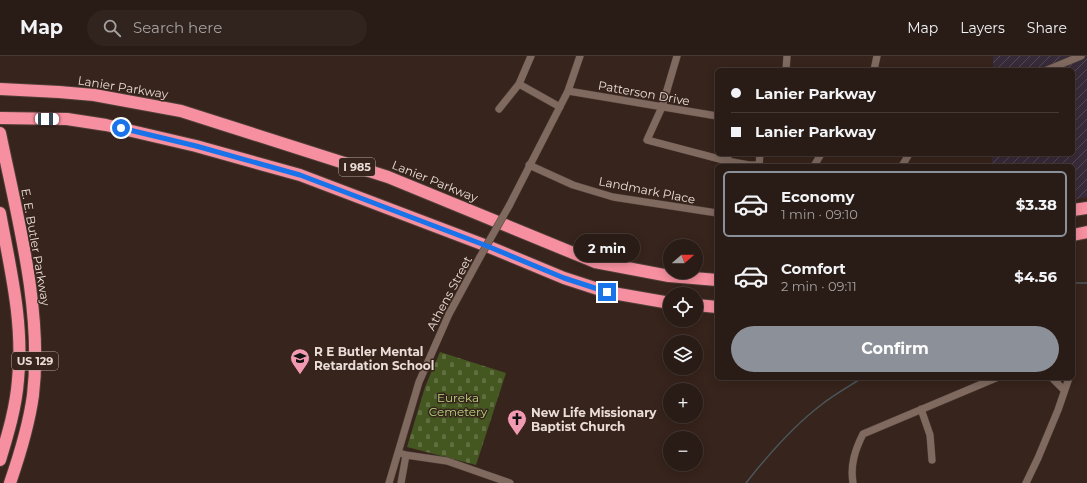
<!DOCTYPE html>
<html lang="en">
<head>
<meta charset="utf-8">
<style>
  :root { --surface:#291b15; --page:#31241e; --text:#f1f3f6; --muted:#a5a1a0; --line:#453934; --accent:#8c9099 }
  body { margin:0; font-family:Montserrat,sans-serif; background:var(--page); color:var(--text); height:100vh; display:flex; flex-direction:column; font-size:15px; white-space:nowrap }
  * { box-sizing:border-box; margin:0 }
  p { font-size:13px; color:var(--muted) }
  .icon { flex:none; width:22px; height:22px; fill:none; stroke:currentColor; stroke-width:2; stroke-linecap:round; stroke-linejoin:round }
  .map { position:relative; flex:1; overflow:hidden }
  .side { position:absolute; left:715px; top:108px; width:360px; height:216px; display:flex; flex-direction:column; background:var(--surface); border-radius:6px; box-shadow:0 2px 10px #0003,0 0 0 1px var(--line) }
  .side>* { flex:none }
  .banner { position:absolute; left:715px; top:12px; width:360px; height:88px; border-radius:6px; box-shadow:0 2px 10px #0003,0 0 0 1px var(--line); display:grid; align-content:center; height:88px; padding:0 16px; background:var(--surface) }
  .needle { width:26px; rotate:70deg }
  .tools { position:absolute; left:663px; top:183px; display:grid; gap:8px }
  .tools a { display:grid; place-items:center; width:40px; height:40px; border-radius:50%; background:var(--surface); box-shadow:0 2px 10px #0003,0 0 0 1px var(--line); font-size:20px }
  .end { position:absolute; width:18px; height:18px; margin:-9px; border:5px solid #1a73e8; background:#fff; box-shadow:0 0 0 2px #fff }
  .from { border-radius:50% }
  .bubble { position:absolute; height:28px; border-radius:14px; background:var(--surface); box-shadow:0 2px 10px #0003,0 0 0 1px var(--line); font-size:13px; font-weight:700; line-height:28px; text-align:center }
  .car { position:absolute; width:12px; height:24px; margin:-12px -6px; border-radius:5px; box-shadow:0 0 3px 1px #0007; background:linear-gradient(#fff 24%,#345 0 40%,#fff 0 76%,#345 0 86%,#fff 0) }
  .banner b { display:flex; align-items:center; gap:14px; height:38px; font-size:15px }
  .banner b+b { border-top:1px solid var(--line) }
  .banner i { width:10px; height:10px; background:var(--text) }
  ul { padding:7px 0 0; list-style:none }
  li { display:flex; align-items:center; gap:12px; height:66px; margin:0 8px 6px; padding:0 8px; border:2px solid transparent; border-radius:6px }
  li div { flex:1 }
  li b { display:block; font-size:15px }
  li em { font-style:normal; font-weight:700 }
  li.selected { border-color:var(--accent) }
  li>.icon { width:36px; height:36px; stroke-width:1.5 }
  .action { display:flex; gap:8px; margin-top:auto; padding:8px 16px }
  .action a { flex:1; height:46px; border-radius:24px; background:var(--accent); color:#fff; font-size:16px; font-weight:700; line-height:46px; text-align:center }
  header { display:flex; align-items:center; gap:24px; box-sizing:border-box; height:56px; padding:0 20px; background:var(--surface); border-bottom:1px solid var(--line) }
  header strong { font-size:19px }
  nav { display:flex; gap:22px; margin-inline-start:auto; font-size:14px }
  .search { width:280px; height:36px; background:var(--page); display:flex; align-items:center; gap:10px; box-sizing:border-box; padding:0 14px; border-radius:22px; color:var(--muted); font-size:15px }
  .map>svg:first-child { display:block }
</style>
</head>
<body>
<header>
<strong>Map</strong>
<div class="search"><svg class="icon" aria-label="search" viewBox="0 0 24 24"><circle cx="10" cy="10" r="6"/><path d="M15 15l6 6"/></svg>Search here</div>
<nav><a>Map</a><a>Layers</a><a>Share</a></nav>
</header>
<div class="map">
<svg width="1087" height="427" viewBox="0 0 1087 427">
  <defs>
    <pattern id="industrial-furrows" width="10" height="10" patternUnits="userSpaceOnUse"><rect width="10" height="10" fill="#382b39"/><path d="M-1 1l2-2M0 10L10 0M9 11l2-2" fill="none" stroke="#554955"/></pattern>
    <pattern id="cemetery-stones" width="16" height="16" patternUnits="userSpaceOnUse"><rect width="16" height="16" fill="#455721"/><path d="M2 7V4a2 2 0 0 1 4 0v3zM10 15v-3a2 2 0 0 1 4 0v3z" fill="#606f40"/></pattern>
  </defs>
  <rect width="100%" height="100%" fill="#37241c"/>
  <!-- industrial -->
  <path fill="url(#industrial-furrows)" d="M993,0H1087V141L1073,144V110H992V98H1073V14H993Z"/>
  <!-- cemetery -->
  <path fill="url(#cemetery-stones)" d="M440,296L506,317L476,409L407,391L425,331Z"/>
  <g fill="none" stroke-linecap="round" stroke-linejoin="round">
    <!-- stream -->
    <path stroke="#4b575c" stroke-width="1.5" d="M1073,227H1087
      M746,427C768,399 792,371 821,349C833,339 848,331 862,322"/>
    <!-- street casing -->
    <g stroke="#4f3f38" stroke-width="8">
      <path id="street" d="M677,0L662,51L647,84L727,105L749,109H759L760,98
        M786,14L787,0
        M874,14L877,0
        M1047,14L1081,0
        M519,28L560,51
        M568,35L717,60
        M499,53L519,28L531,0
        M529,109L573,129L613,141L717,157
        M725,110L729,98
        M814,110L821,98
        M902,110L909,98
        M509,150L568,35L580,0
        M1052,322L1064,334
        M921,353L930,379L932,404
        M406,399L447,405L510,427
        M389,427L419,326L449,258L480,201
        M401,427L406,399L403,398
        M853,427C850,409 855,394 863,378L996,322
        M1026,427L1038,402L1058,354L1069,322"/>
    </g>
    <!-- highway casing -->
    <g stroke="#4f3f38" stroke-width="14">
      <path id="highway" d="M0,33L59,36L94,39L181,55L388,121L595,206L669,220L717,224
        M0,62L67,63L106,69L196,90L300,119L487,190L564,222L607,236L670,247
        M0,77C17,160 43,255 33,339C29,369 20,398 10,427
        M1073,154L1087,152
        M0,157C10,212 24,267 18,324C16,351 8,378 0,404
        M1073,179L1087,176
        M696,249L717,251"/>
    </g>
    <!-- street -->
    <use href="#street" stroke="#806a60" stroke-width="7"/>
    <!-- highway -->
    <use href="#highway" stroke="#f68f9f" stroke-width="12"/>
    <!-- street-bridge casing -->
    <g stroke="#4f3f38" stroke-width="8" stroke-linecap="butt">
      <path id="street-bridge" d="M480,201L509,150"/>
    </g>
    <!-- street-bridge -->
    <use href="#street-bridge" stroke="#806a60" stroke-width="7"/>
  </g>
  <g fill="none" stroke-linecap="round" stroke-linejoin="round">
    <!-- route -->
    <path stroke="#1a73e8" stroke-width="5" d="M121,72L196,90L300,119L487,190L564,222L607,236"/>
  </g>
  <!-- icons -->
  <defs>
    <g id="school-pin" transform="scale(1)"><path d="M0 17L-7.5 6A9.5 9.5 0 1 1 7.5 6Z" fill="#f19ab1" stroke="#37241c"/><path d="M0-5L7-2L0 1L-7-2ZM-4 1L0 2.5L4 1V4Q0 6-4 4Z" fill="#111"/></g>
    <g id="church-pin" transform="scale(1)"><path d="M0 17L-7.5 6A9.5 9.5 0 1 1 7.5 6Z" fill="#f19ab1" stroke="#37241c"/><path d="M-1.2-6h2.4v3.5h3.3v2.4h-3.3V6h-2.4V-.1h-3.3v-2.4h3.3Z" fill="#111"/></g>
  </defs>
  <g fill-rule="evenodd">
    <use href="#school-pin" x="300" y="302"/>
    <use href="#church-pin" x="517" y="363"/>
  </g>
  <g text-anchor="middle" dominant-baseline="central" stroke-width="3" stroke-linejoin="round" paint-order="stroke">
    <!-- shield labels -->
    <g fill="#37241c" stroke="#b4a69f" stroke-width="1">
      <rect x="339" y="102" width="36" height="18" rx="3"/>
      <rect x="12" y="296" width="46" height="18" rx="3"/>
    </g>
    <g font-size="11" font-weight="bold" fill="#eaddd7">
      <text x="357" y="111">I 985</text>
      <text x="35" y="305">US 129</text>
    </g>
    <!-- street labels -->
    <g font-size="12" fill="#eaddd7" stroke="#37241c">
      <text transform="translate(123 31) rotate(9)">Lanier Parkway</text>
      <text transform="translate(644 37) rotate(10)">Patterson Drive</text>
      <text transform="translate(435 125) rotate(22)">Lanier Parkway</text>
      <text transform="translate(647 134) rotate(11)">Landmark Place</text>
      <text transform="translate(36 191) rotate(80)">E. E. Butler Parkway</text>
      <text transform="translate(449 237) rotate(-62)">Athens Street</text>
    </g>
    <!-- poi labels -->
    <g font-size="12" font-weight="bold" fill="#eaddd7" stroke="#37241c" text-anchor="start">
      <text x="314" y="295">R E Butler Mental<tspan x="314" dy="14">Retardation School</tspan></text>
      <text x="531" y="356">New Life Missionary<tspan x="531" dy="14">Baptist Church</tspan></text>
    </g>
    <!-- park labels -->
    <g font-size="12" fill="#b8d880" stroke="#37241c">
      <text x="458" y="341">Eureka<tspan x="458" dy="14">Cemetery</tspan></text>
    </g>
  </g>
</svg>
<div class="tools">
<a><svg class="needle" viewBox="-14 -14 28 28"><path d="M0-13l5 13h-10z" fill="#e53935"/><path d="M0 13l5-13h-10z" fill="#a5a1a0"/></svg></a>
<a><svg class="icon" aria-label="locate" viewBox="0 0 24 24"><circle cx="12" cy="12" r="6"/><path d="M12 2v4M12 18v4M2 12h4M18 12h4"/></svg></a>
<a><svg class="icon" aria-label="layers" viewBox="0 0 24 24"><path d="M12 4l9 5-9 5-9-5zM3 14l9 5 9-5"/></svg></a>
<a>+</a>
<a>−</a>
</div>
<i class="end from" style="left:121px;top:72px"></i>
<i class="end" style="left:607px;top:236px"></i>
<div class="bubble" style="left:574px;top:178px;width:66px">2 min</div>
<i class="car" style="left:47px;top:63px;rotate:91deg"></i>
<div class="banner">
<b><i class="from"></i>Lanier Parkway</b>
<b><i></i>Lanier Parkway</b>
</div>
<section class="side">
<ul>
<li class="selected"><svg class="icon" aria-label="car" viewBox="0 0 24 24"><path d="M5 17H2v-5l4-1 3-4h7l3 4 3 1v5h-3M9 17h6M6 11h13"/><circle cx="7" cy="17" r="2"/><circle cx="17" cy="17" r="2"/></svg><div><b>Economy</b><p>1 min · 09:10</p></div><em>$3.38</em></li>
<li><svg class="icon" aria-label="car" viewBox="0 0 24 24"><path d="M5 17H2v-5l4-1 3-4h7l3 4 3 1v5h-3M9 17h6M6 11h13"/><circle cx="7" cy="17" r="2"/><circle cx="17" cy="17" r="2"/></svg><div><b>Comfort</b><p>2 min · 09:11</p></div><em>$4.56</em></li>
</ul>
<div class="action"><a>Confirm</a></div>
</section>
</div>
</body>
</html>
